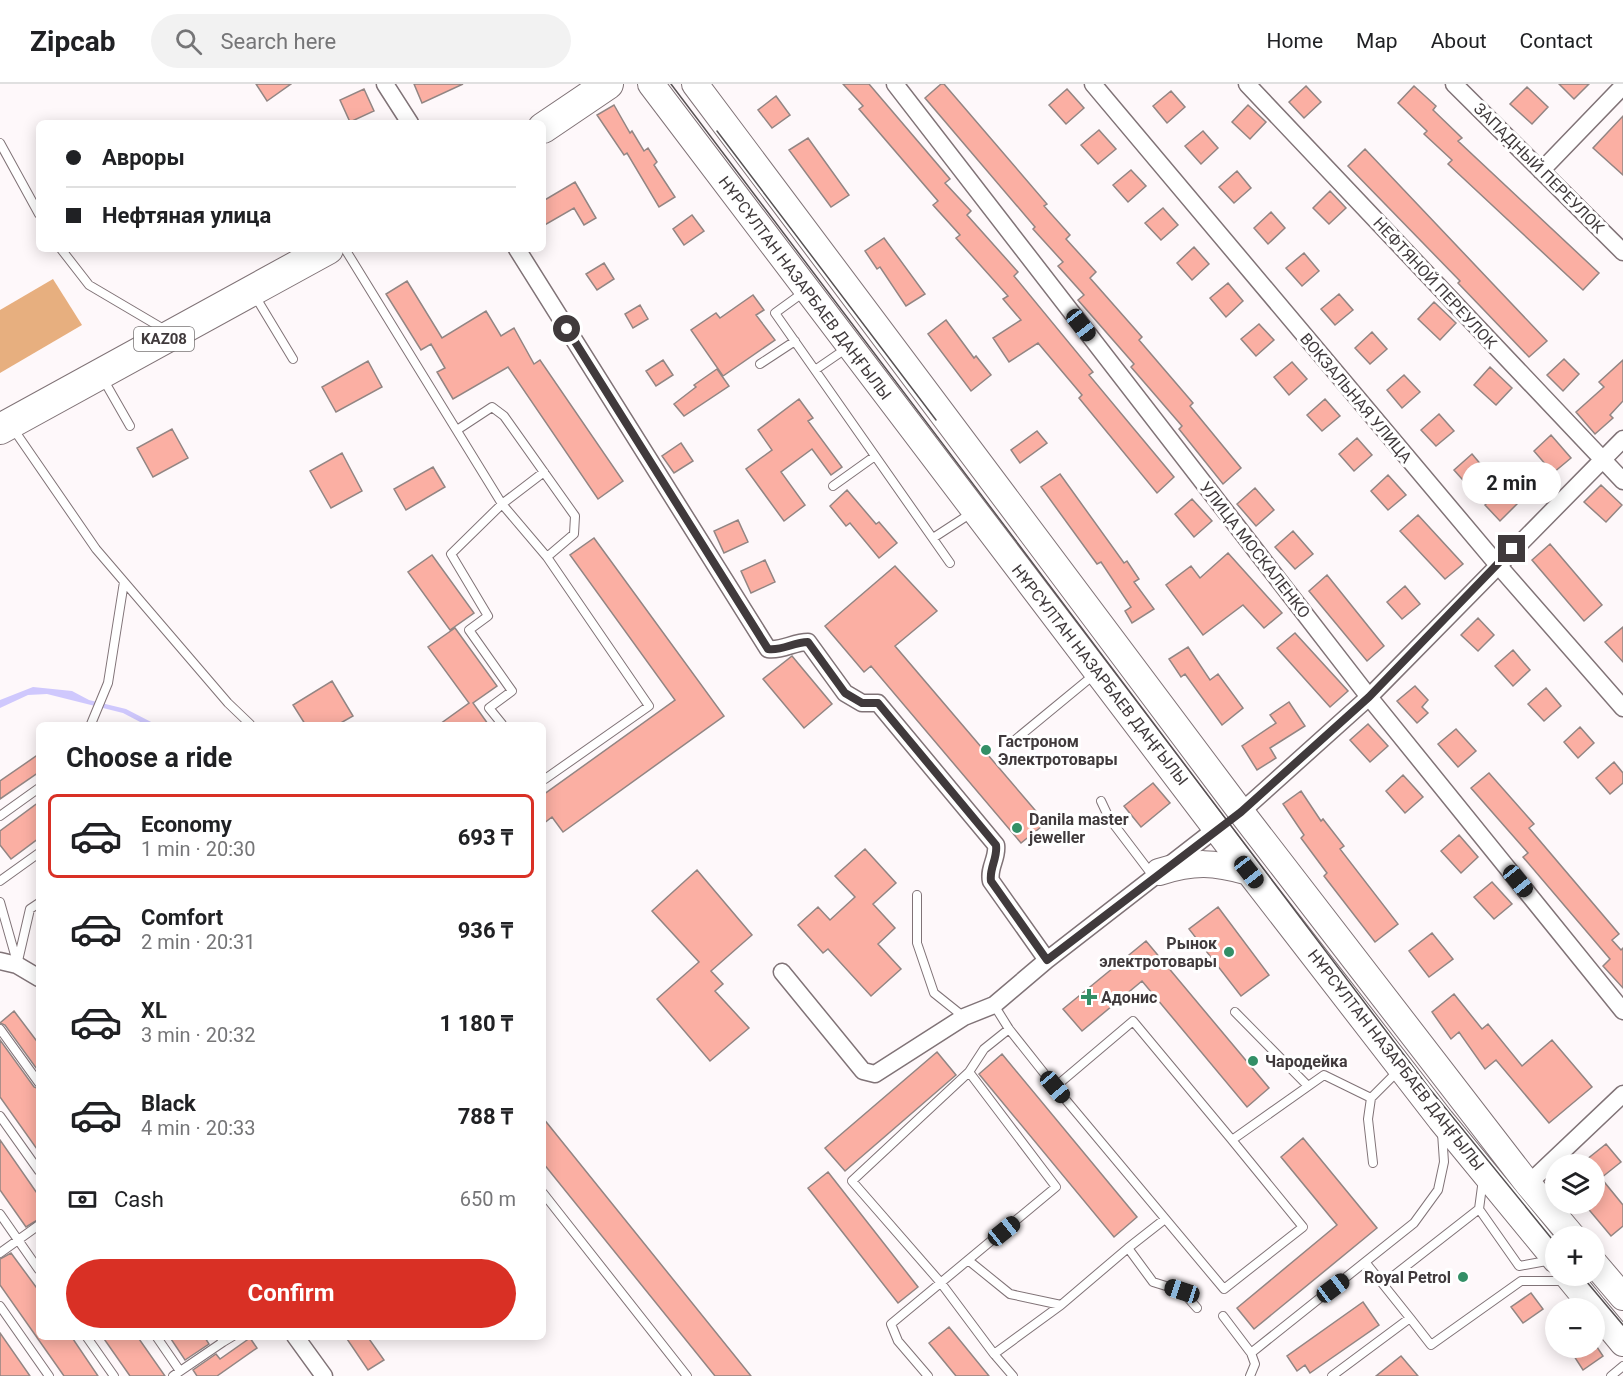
<!DOCTYPE html>
<html lang="en">
<head>
<meta charset="utf-8">
<style>
  :root { --surface:#fff; --page:#f2f2f2; --text:#202124; --muted:#757577; --line:#e0e0e0; --accent:#d93025 }
  body { margin:0; font-family:Roboto,sans-serif; background:var(--page); color:var(--text); height:100vh; display:flex; flex-direction:column; font-size:22px; white-space:nowrap }
  * { box-sizing:border-box; margin:0 }
  p { font-size:20px; color:var(--muted) }
  .icon { flex:none; width:33px; height:33px; fill:none; stroke:currentColor; stroke-width:2; stroke-linecap:round; stroke-linejoin:round }
  .map { position:relative; flex:1; overflow:hidden }
  .side { position:absolute; left:36px; top:638px; width:510px; height:618px; display:flex; flex-direction:column; background:var(--surface); border-radius:9px; box-shadow:0 3px 15px #0003 }
  .side>* { flex:none }
  .top-card { position:absolute; left:36px; top:36px; width:510px; height:132px; border-radius:9px; box-shadow:0 3px 15px #0003; display:grid; align-content:center; height:132px; padding:0 30px; background:var(--surface) }
  .buttons { position:absolute; left:1545px; top:1070px; display:grid; gap:12px }
  .buttons a { display:grid; place-items:center; width:60px; height:60px; border-radius:50%; background:var(--surface); box-shadow:0 3px 15px #0003; font-size:30px }
  .end { position:absolute; width:27px; height:27px; margin:-14px; border:8px solid #403a3c; background:#fff; box-shadow:0 0 0 3px #fff }
  .from { border-radius:50% }
  .bubble { position:absolute; height:42px; border-radius:21px; background:var(--surface); box-shadow:0 3px 15px #0003; font-size:20px; font-weight:700; line-height:42px; text-align:center }
  .car { position:absolute; width:18px; height:36px; margin:-18px -9px; border-radius:8px; box-shadow:0 0 4px 2px #0007; background:linear-gradient(#222 24%,#8ab4d8 0 40%,#222 0 76%,#8ab4d8 0 86%,#222 0) }
  .top-card b { display:flex; align-items:center; gap:21px; height:57px; font-size:22px }
  .top-card b+b { border-top:2px solid var(--line) }
  .top-card i { width:15px; height:15px; background:var(--text) }
  ul { padding:0; list-style:none }
  li { display:flex; align-items:center; gap:18px; height:84px; margin:0 12px 9px; padding:0 18px; border:3px solid transparent; border-radius:9px }
  li div { flex:1 }
  li b { display:block; font-size:22px }
  li em { font-style:normal; font-weight:700 }
  li.on { border-color:var(--accent) }
  li>.icon { width:54px; height:54px; stroke-width:1.5 }
  h2 { padding:0 30px; font-size:27px; line-height:72px }
  .pay { display:flex; align-items:center; gap:15px; height:66px; padding:0 30px; font-size:22px }
  .pay p { margin-inline-start:auto }
  .button { display:flex; gap:12px; margin-top:auto; padding:12px 30px }
  .button a { flex:1; height:69px; border-radius:36px; background:var(--accent); color:#fff; font-size:24px; font-weight:700; line-height:69px; text-align:center }
  header { display:flex; align-items:center; gap:36px; box-sizing:border-box; height:84px; padding:0 30px; background:var(--surface); border-bottom:2px solid var(--line) }
  header strong { font-size:28px }
  nav { display:flex; gap:33px; margin-inline-start:auto; font-size:21px }
  .search { width:420px; height:54px; background:var(--page); display:flex; align-items:center; gap:15px; box-sizing:border-box; padding:0 21px; border-radius:33px; color:var(--muted); font-size:22px }
  .map>svg:first-child { display:block }
</style>
</head>
<body>
<header>
<strong>Zipcab</strong>
<div class="search"><svg class="icon" aria-label="search" viewBox="0 0 24 24"><circle cx="10" cy="10" r="6"/><path d="M15 15l6 6"/></svg>Search here</div>
<nav><a>Home</a><a>Map</a><a>About</a><a>Contact</a></nav>
</header>
<div class="map">
<svg width="1623" height="1292" viewBox="0 0 1623 1292">
  <rect width="100%" height="100%" fill="#fef8fa"/>
  <!-- forest -->
  <path fill="#e7af7f" d="M53,195L82,241L0,289V226Z"/>
  <!-- water -->
  <path fill="#cfc8fd" d="M33,603L72,607L89,616L126,625L155,640H144L123,629L47,610L28,611L0,624V616Z"/>
  <!-- building -->
  <path fill="#fbafa3" stroke="#928583" stroke-width="1.5" d="M256,0H291L267,17Z
    M414,0H463L422,19Z
    M843,0H869L950,95L945,99L971,127L967,131L1018,188L1014,192L1093,288L1089,291L1174,393L1157,409L1079,314L1082,311L1038,259L1009,278L993,254L1021,236L1003,215L1008,212L956,154L960,151L933,121L938,117L859,25L863,22Z
    M941,0H944L1047,120L1044,122L1070,151L1066,155L1096,188L1090,194L1142,253L1139,256L1193,319L1190,322L1241,384L1223,400L1179,345L1182,342L1131,283L1134,280L1078,216L1084,211L1058,182L1063,178L1033,145L1035,143L925,14Z
    M1559,0H1589L1574,15Z
    M1306,2L1321,18L1304,34L1289,18Z
    M1414,2L1436,22L1433,26L1462,54L1458,57L1599,189L1583,206L1448,80L1452,76L1424,50L1427,47L1398,19Z
    M1527,3L1548,23L1532,40L1510,20Z
    M364,5L374,27L350,38L340,16Z
    M1067,5L1084,24L1066,40L1049,21Z
    M1171,7L1185,23L1167,39L1153,22Z
    M776,12L790,31L772,44L758,26Z
    M614,21L630,49L632,47L644,67L648,64L657,78L654,81L675,113L659,123L627,69L624,71L597,31Z
    M1248,21L1266,38L1250,55L1232,38Z
    M1623,32V91L1593,64Z
    M1099,46L1116,65L1098,80L1081,61Z
    M1203,47L1218,64L1201,80L1185,62Z
    M808,54L849,111L831,123L789,66Z
    M1365,65L1547,257L1529,273L1458,199L1460,197L1348,82Z
    M1131,86L1146,102L1128,118L1113,101Z
    M1237,87L1251,104L1234,119L1219,103Z
    M575,98L596,134L584,141L574,124L543,142V117Z
    M1330,107L1346,124L1329,140L1313,124Z
    M1163,124L1178,141L1161,156L1145,139Z
    M1271,128L1285,144L1268,160L1254,144Z
    M692,131L704,147L684,161L673,145Z
    M884,154L925,210L906,222L880,183L877,185L865,167Z
    M1194,163L1209,180L1192,196L1177,179Z
    M1304,169L1319,187L1302,202L1286,184Z
    M604,179L614,195L597,206L586,190Z
    M407,197L442,254L486,227L501,252L514,244L534,280L540,276L623,397L598,415L508,283L453,315L437,288L445,284L431,260L421,266L386,210Z
    M1228,199L1243,217L1226,233L1210,214Z
    M1339,210L1353,226L1335,241L1321,225Z
    M753,211L764,226L756,231L775,256L723,292L691,246L716,229L720,234Z
    M1434,218L1456,239L1440,256L1418,235Z
    M640,221L648,235L633,244L625,230Z
    M946,236L974,274L976,272L991,291L971,307L928,250Z
    M1259,240L1274,256L1256,272L1241,255Z
    M1372,248L1387,265L1370,280L1355,264Z
    M1564,275L1579,290L1563,307L1547,291Z
    M663,276L673,291L656,302L646,287Z
    M1623,276V317L1610,331L1613,334L1595,350L1576,328L1604,303L1599,298Z
    M368,277L382,303L336,328L322,303Z
    M1292,278L1307,295L1289,311L1274,293Z
    M1490,283L1512,304L1496,321L1474,301Z
    M717,285L729,302L684,332L674,320L696,303L694,301Z
    M1404,291L1420,308L1402,324L1387,306Z
    M799,315L813,334L808,337L842,383L831,391L812,365L781,388L805,421L784,437L746,385L772,366L758,346Z
    M1325,315L1340,332L1322,347L1307,331Z
    M1439,330L1454,347L1436,362L1421,346Z
    M172,345L188,374L153,393L137,364Z
    M1037,347L1047,359L1020,379L1011,366Z
    M1551,351L1571,374L1553,389L1534,367Z
    M1357,354L1372,371L1354,387L1339,370Z
    M681,359L693,377L674,389L662,372Z
    M342,369L362,407L331,424L310,387Z
    M1472,370L1488,389L1470,404L1454,386Z
    M433,383L445,403L406,426L394,405Z
    M1060,390L1124,479L1127,477L1139,495L1134,498L1154,525L1132,539L1125,527L1131,523L1101,478L1097,480L1041,403Z
    M1388,391L1406,411L1388,426L1371,407Z
    M1601,401L1622,421L1606,438L1584,418Z
    M1255,404L1274,426L1256,442L1237,420Z
    M1502,404L1517,420L1500,437L1485,421Z
    M847,406L876,440L879,438L897,459L879,474L850,439L846,442L830,422Z
    M1192,415L1212,437L1194,453L1175,430Z
    M1418,431L1463,480L1445,495L1400,447Z
    M738,436L748,458L724,469L714,447Z
    M1293,447L1313,470L1295,485L1275,463Z
    M594,454L724,632L563,748L552,733L543,740V711L675,616L570,471Z
    M1550,460L1602,521L1584,537L1532,476Z
    M1228,469L1282,529L1264,544L1243,521L1203,551L1166,501L1191,482L1200,494Z
    M432,471L474,529L450,546L408,488Z
    M765,476L775,498L751,509L741,487Z
    M895,482L937,527L895,562L1046,739L1021,759L871,582L864,588L825,542Z
    M1327,491L1384,562L1367,577L1309,507Z
    M1405,502L1420,520L1402,535L1387,518Z
    M1478,534L1494,551L1478,567L1461,551Z
    M1623,543V578L1605,558Z
    M455,544L497,602L473,619L488,640H440L469,619L428,563Z
    M1295,549L1348,607L1330,623L1277,564Z
    M1188,563L1210,596L1218,590L1243,624L1222,641L1185,590L1181,593L1169,575Z
    M1513,566L1530,586L1513,602L1495,582Z
    M792,572L832,620L804,644L763,595Z
    M332,597L353,632L339,640H305L293,621Z
    M1415,602L1428,616L1422,623L1428,629L1417,639L1397,617Z
    M1546,604L1561,622L1544,637L1528,620Z
    M1289,618L1305,642L1270,664L1276,674L1257,686L1242,662L1276,639L1270,631Z
    M1368,640L1388,662L1370,678L1350,656Z
    M1580,643L1594,659L1578,674L1564,658Z
    M1456,645L1476,667L1458,683L1438,660Z
    M39,670V688L0,715V697Z
    M1614,678L1623,689V699L1610,710L1596,694Z
    M1489,689L1534,740L1529,744L1619,850L1612,856L1621,866L1623,864V904L1603,882L1610,875L1523,773L1528,769L1471,704Z
    M1403,691L1423,713L1405,729L1386,707Z
    M1153,699L1170,719L1141,743L1124,722Z
    M1301,707L1321,737L1323,735L1344,762L1340,765L1398,840L1375,858L1324,792L1327,789L1301,754L1304,751L1283,720Z
    M39,718V754L11,775L0,761V747Z
    M1459,751L1478,773L1461,789L1441,767Z
    M865,765L896,799L873,820L895,844L878,860L901,885L871,912L828,865L823,869L798,841L818,823L830,836L855,813L835,792Z
    M697,786L752,851L711,887L723,900L715,907L749,944L710,977L657,915L699,878L652,827Z
    M1492,798L1512,820L1494,835L1474,813Z
    M1218,823L1269,891L1241,912L1189,845Z
    M1432,849L1453,875L1429,893L1409,867Z
    M1146,857L1269,1004L1247,1023L1142,897L1082,947L1063,925Z
    M1454,910L1482,945L1488,940L1522,982L1552,956L1592,1003L1549,1039L1496,976L1485,985L1459,948L1451,955L1432,928Z
    M14,927L39,960V988L5,941L0,939Z
    M0,956L34,1003L39,1005V1068L0,1013Z
    M937,968L956,991L845,1087L825,1064Z
    M1002,970L1137,1133L1114,1153L979,990Z
    M543,1034L751,1292H715L543,1079Z
    M1303,1054L1377,1144L1254,1245L1237,1224L1337,1141L1281,1073Z
    M0,1056L39,1112V1135L26,1143L0,1106Z
    M1606,1060L1621,1078L1601,1094L1623,1121V1142L1611,1152L1585,1121L1594,1119V1080H1581Z
    M828,1088L918,1203L898,1219L808,1104Z
    M11,1169L39,1207V1252H71L98,1292H64L0,1201V1175Z
    M1531,1209L1543,1225L1523,1239L1511,1223Z
    M1363,1218L1379,1241L1310,1289L1305,1281L1297,1287L1287,1272Z
    M949,1243L989,1292H956L929,1259Z
    M0,1249L30,1292H0Z
    M102,1252H137L165,1292H130Z
    M169,1252H204L209,1260L185,1276Z
    M345,1252H367L384,1276L368,1286Z
    M250,1254L257,1264L217,1292H197L193,1286L216,1270L220,1275Z
    M1580,1263H1597L1603,1272L1583,1286L1572,1269Z
    M1401,1272L1418,1292H1376Z"/>
  <g fill="none" stroke-linecap="round" stroke-linejoin="round">
    <!-- lane casing -->
    <g stroke="#807377" stroke-width="10">
      <path id="lane" d="M0,59L39,130
        M61,165L89,201L167,247
        M345,165L502,420L547,473L649,622L545,695L543,693
        M804,208L775,229L950,479
        M255,212L293,275
        M760,280L795,257
        M815,286L847,264
        M102,293L130,342
        M12,343L96,465L228,619L250,640
        M457,346L492,323L504,332L575,432L574,450L547,473
        M833,402L875,372
        M933,454L973,428
        M91,640L108,599L124,498
        M502,640L489,624L512,607L469,546L488,532L451,470L502,420L544,388
        M1010,660L1095,590
        M1101,717L1109,734L1153,792
        M0,732L39,704
        M0,797L39,769
        M917,811V859L934,909L964,933
        M0,818L17,878
        M17,881L30,825L39,819
        M994,921L1009,945L1055,1003L1224,1205L1303,1143L1232,1056L1324,991L1371,1014L1398,987
        M1235,928L1307,1001
        M0,945L39,999
        M969,988L852,1097L941,1199L994,1270
        M1055,1003L1133,937L1232,1056
        M1371,1014L1368,1035L1373,1079
        M0,1032L39,1087
        M1483,1095L1479,1125L1519,1182L1552,1176
        M543,1109L687,1292
        M0,1130L39,1186
        M1128,1164L1165,1135
        M0,1169L39,1141
        M968,1176L1010,1210L1061,1221L1128,1164L1153,1198L1182,1207L1197,1224
        M1366,1179L1410,1234
        M1383,1200L1479,1125
        M0,1222L49,1292
        M1223,1232L1251,1269L1414,1139L1438,1106L1444,1078L1442,1049
        M86,1252L114,1292
        M156,1252L180,1287
        M223,1258L233,1252
        M173,1292L223,1258L220,1252
        M928,1292L898,1257L891,1240L1056,1103L969,988L984,965L1009,945
        M1013,1292L994,1270L1061,1221
        M1250,1292L1255,1280L1251,1269
        M1332,1292L1410,1234L1431,1261L1521,1197H1566
        M1611,1292L1623,1282"/>
    </g>
    <!-- street casing -->
    <g stroke="#807377" stroke-width="19">
      <path id="street" d="M385,0L410,39
        M895,0L1369,613L1623,927
        M1093,0L1497,480L1623,624
        M1247,0L1623,397
        M1454,0L1623,168
        M1541,87L1623,2
        M517,165L768,565C783,567 793,558 808,558L845,609L862,619H878L996,761C998,774 988,784 991,797L1047,876
        M1241,728L1369,613L1623,355
        M0,877L17,881L39,894
        M782,888L863,987L875,990L964,933L994,921L1047,876L1217,744
        M1528,1100L1623,1010
        M295,1252L324,1292"/>
    </g>
    <!-- primary casing -->
    <g stroke="#807377" stroke-width="28">
      <path id="primary" d="M651,0L1249,788L1441,1036L1556,1176
        M695,0L1241,728L1528,1100L1572,1152
        M1159,788C1195,777 1213,778 1249,788
        M1594,1179L1623,1213
        M1567,1191L1594,1224
        M1594,1224L1623,1259"/>
    </g>
    <!-- highway casing -->
    <g stroke="#807377" stroke-width="32">
      <path id="highway" d="M543,44L608,0
        M0,345L328,165"/>
    </g>
    <!-- lane -->
    <use href="#lane" stroke="#fff" stroke-width="8"/>
    <!-- street -->
    <use href="#street" stroke="#fff" stroke-width="16"/>
    <!-- primary -->
    <use href="#primary" stroke="#fff" stroke-width="26"/>
    <!-- highway -->
    <use href="#highway" stroke="#fff" stroke-width="30"/>
    <!-- tram -->
    <path stroke="#585254" stroke-width="1.5" d="M671,0L1429,1004L1556,1160
      M717,47L936,336
      M1581,1191L1623,1241"/>
  </g>
  <g fill="none" stroke-linecap="round" stroke-linejoin="round">
    <!-- route -->
    <path stroke="#403a3c" stroke-width="8" d="M567,245L768,565C783,567 793,558 808,558L845,609L862,619H878L996,761C998,774 989,784 991,797L1047,876L1241,728L1369,613L1512,465"/>
  </g>
  <!-- markers -->
  <g fill="#338f66" stroke="#fff" stroke-width="2">
    <circle cx="986" cy="666" r="6"/>
    <circle cx="1017" cy="744" r="6"/>
    <circle cx="1229" cy="868" r="6"/>
    <path d="M1086 904h6v6h6v6h-6v6h-6v-6h-6v-6h6z"/>
    <circle cx="1253" cy="977" r="6"/>
    <circle cx="1463" cy="1193" r="6"/>
  </g>
  <g text-anchor="middle" dominant-baseline="central" stroke-width="6" stroke-linejoin="round" paint-order="stroke">
    <!-- shield labels -->
    <rect fill="#fff" stroke="#797576" stroke-width="1.5" x="134" y="243" width="60" height="24" rx="4.5"/>
    <g font-size="15" font-weight="bold" fill="#403a3c">
      <text x="164" y="255">KAZ08</text>
    </g>
    <!-- street labels -->
    <g font-size="16" fill="#403a3c" stroke="#fff">
      <text transform="translate(1539 84) rotate(45)">ЗАПАДНЫЙ ПЕРЕУЛОК</text>
      <text transform="translate(1435 199) rotate(47)">НЕФТЯНОЙ ПЕРЕУЛОК</text>
      <text transform="translate(805 204) rotate(53)">НҰРСҰЛТАН НАЗАРБАЕВ ДАҢҒЫЛЫ</text>
      <text transform="translate(1356 314) rotate(50)">ВОКЗАЛЬНАЯ УЛИЦА</text>
      <text transform="translate(1255 466) rotate(52)">УЛИЦА МОСКАЛЕНКО</text>
      <text transform="translate(1100 591) rotate(52)">НҰРСҰЛТАН НАЗАРБАЕВ ДАҢҒЫЛЫ</text>
      <text transform="translate(1396 976) rotate(52)">НҰРСҰЛТАН НАЗАРБАЕВ ДАҢҒЫЛЫ</text>
    </g>
    <!-- poi labels -->
    <g font-size="16" font-weight="bold" fill="#403a3c" stroke="#fff" text-anchor="start">
      <text x="998" y="657">Гастроном<tspan x="998" dy="18">Электротовары</tspan></text>
      <text x="1029" y="735">Danila master<tspan x="1029" dy="18">jeweller</tspan></text>
      <text x="1217" y="859" text-anchor="end">Рынок<tspan x="1217" dy="18">электротовары</tspan></text>
      <text x="1101" y="913">Адонис</text>
      <text x="1265" y="977">Чародейка</text>
      <text x="1451" y="1193" text-anchor="end">Royal Petrol</text>
    </g>
  </g>
</svg>
<div class="buttons">
<a><svg class="icon" aria-label="layers" viewBox="0 0 24 24"><path d="M12 4l9 5-9 5-9-5zM3 14l9 5 9-5"/></svg></a>
<a>+</a>
<a>−</a>
</div>
<i class="end from" style="left:567px;top:245px"></i>
<i class="end" style="left:1512px;top:465px"></i>
<div class="bubble" style="left:1462px;top:378px;width:99px">2 min</div>
<i class="car" style="left:1081px;top:241px;rotate:142deg"></i>
<i class="car" style="left:1249px;top:788px;rotate:142deg"></i>
<i class="car" style="left:1518px;top:797px;rotate:141deg"></i>
<i class="car" style="left:1055px;top:1003px;rotate:140deg"></i>
<i class="car" style="left:1004px;top:1147px;rotate:51deg"></i>
<i class="car" style="left:1333px;top:1204px;rotate:53deg"></i>
<i class="car" style="left:1182px;top:1207px;rotate:288deg"></i>
<div class="top-card">
<b><i class="from"></i>Авроры</b>
<b><i></i>Нефтяная улица</b>
</div>
<section class="side">
<h2>Choose a ride</h2>
<ul>
<li class="on"><svg class="icon" aria-label="car" viewBox="0 0 24 24"><path d="M5 17H2v-5l4-1 3-4h7l3 4 3 1v5h-3M9 17h6M6 11h13"/><circle cx="7" cy="17" r="2"/><circle cx="17" cy="17" r="2"/></svg><div><b>Economy</b><p>1 min · 20:30</p></div><em>693 ₸</em></li>
<li><svg class="icon" aria-label="car" viewBox="0 0 24 24"><path d="M5 17H2v-5l4-1 3-4h7l3 4 3 1v5h-3M9 17h6M6 11h13"/><circle cx="7" cy="17" r="2"/><circle cx="17" cy="17" r="2"/></svg><div><b>Comfort</b><p>2 min · 20:31</p></div><em>936 ₸</em></li>
<li><svg class="icon" aria-label="car" viewBox="0 0 24 24"><path d="M5 17H2v-5l4-1 3-4h7l3 4 3 1v5h-3M9 17h6M6 11h13"/><circle cx="7" cy="17" r="2"/><circle cx="17" cy="17" r="2"/></svg><div><b>XL</b><p>3 min · 20:32</p></div><em>1 180 ₸</em></li>
<li><svg class="icon" aria-label="car" viewBox="0 0 24 24"><path d="M5 17H2v-5l4-1 3-4h7l3 4 3 1v5h-3M9 17h6M6 11h13"/><circle cx="7" cy="17" r="2"/><circle cx="17" cy="17" r="2"/></svg><div><b>Black</b><p>4 min · 20:33</p></div><em>788 ₸</em></li>
</ul>
<div class="pay"><svg class="icon" aria-label="cash" viewBox="0 0 24 24"><path d="M3 7h18v10H3z"/><circle cx="12" cy="12" r="2"/></svg>Cash<p>650 m</p></div>
<div class="button"><a>Confirm</a></div>
</section>
</div>
</body>
</html>
